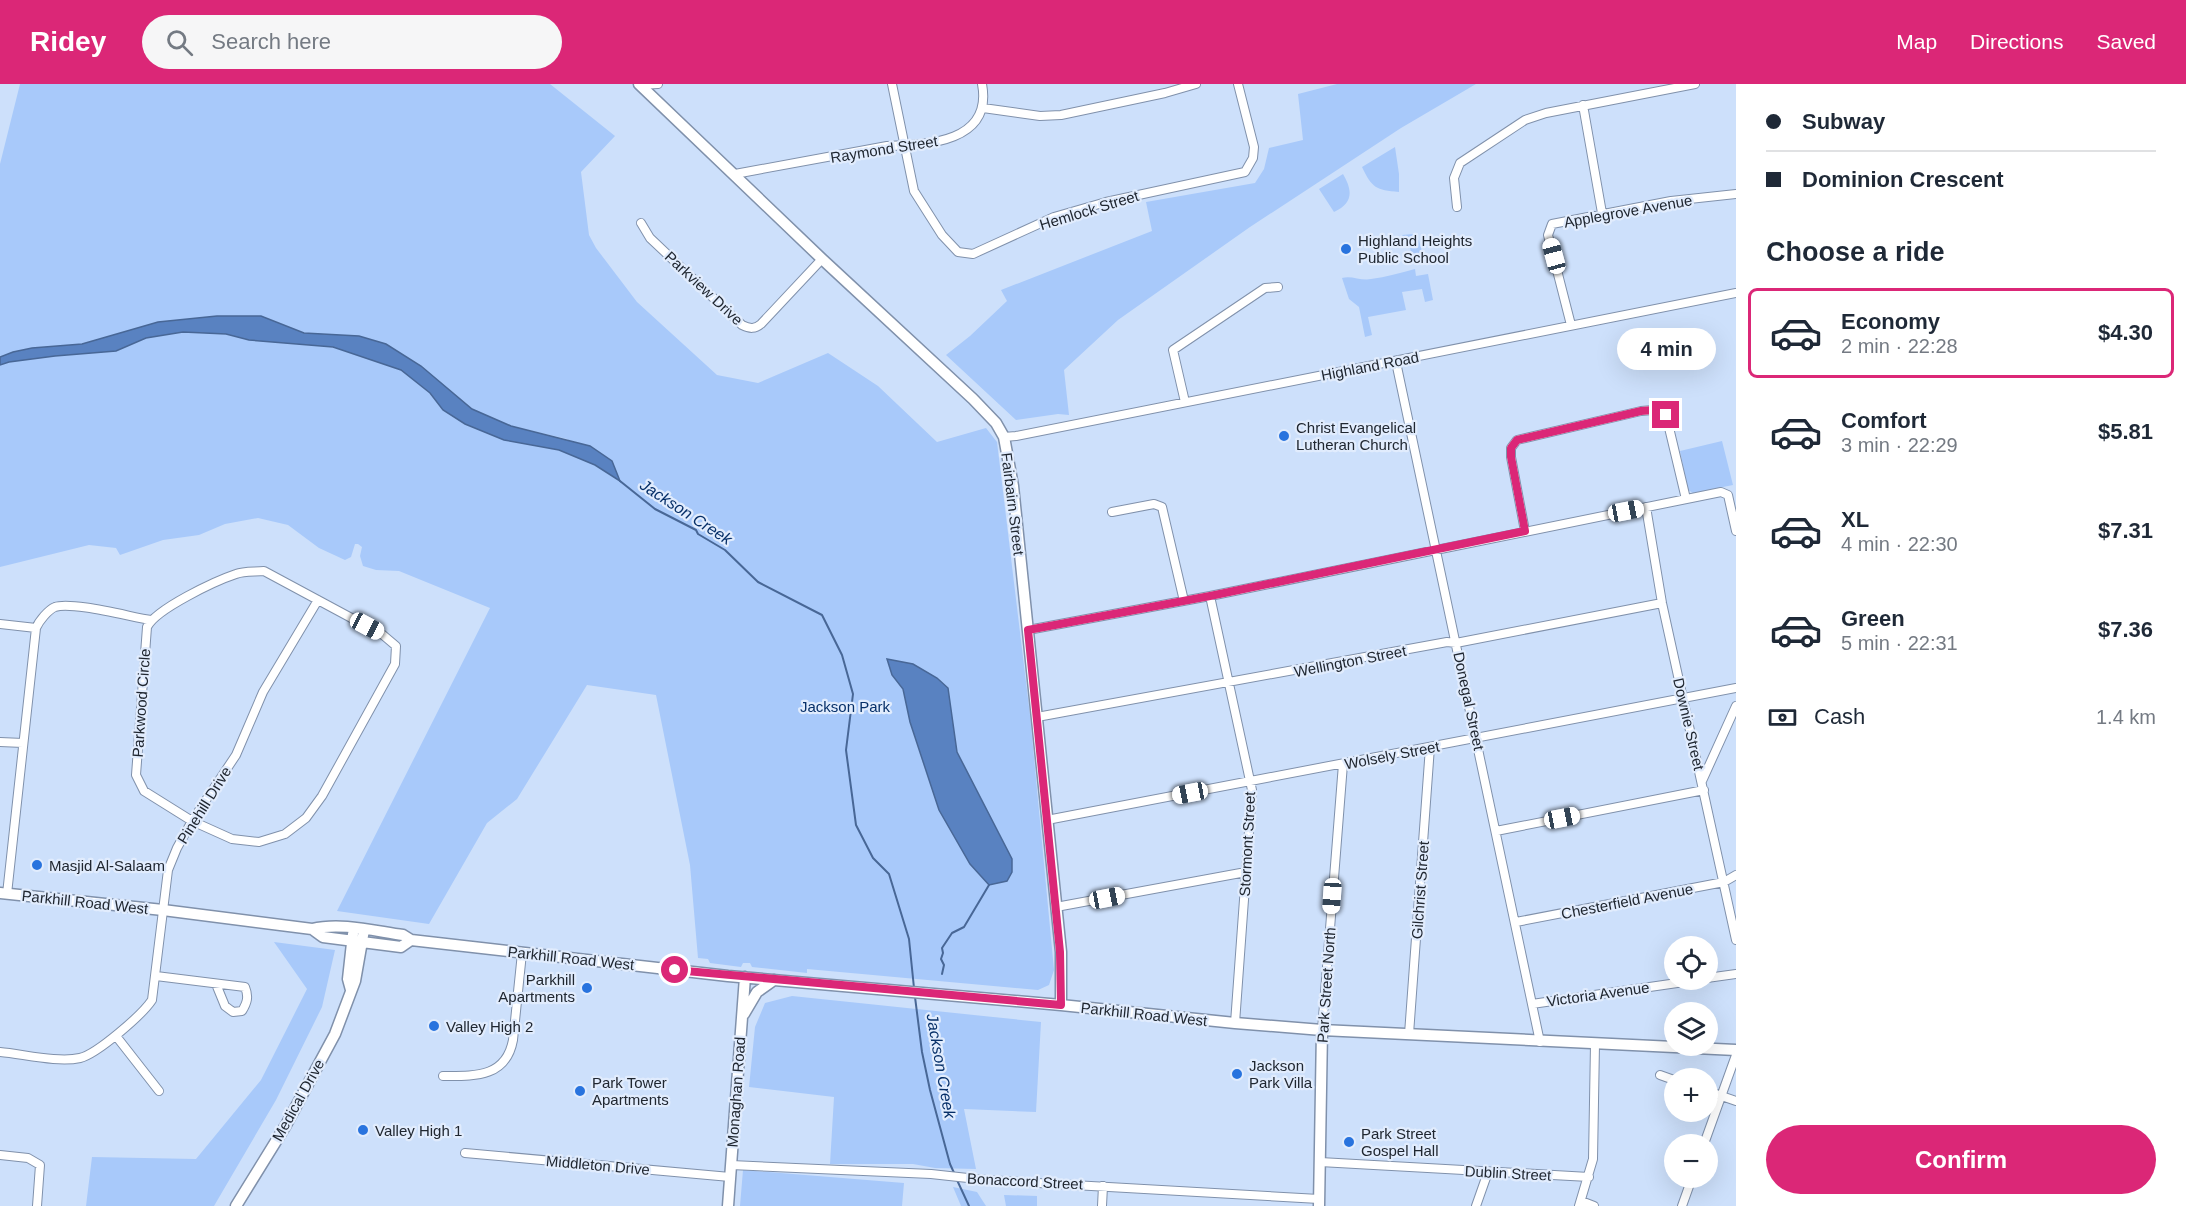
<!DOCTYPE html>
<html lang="en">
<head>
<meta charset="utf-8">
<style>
  :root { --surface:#fff; --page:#f6f6f7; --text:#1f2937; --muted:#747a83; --line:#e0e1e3; --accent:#db2777 }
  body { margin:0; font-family:Helvetica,sans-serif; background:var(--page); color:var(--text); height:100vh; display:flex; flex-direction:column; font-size:22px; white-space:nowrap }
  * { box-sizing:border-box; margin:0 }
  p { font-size:20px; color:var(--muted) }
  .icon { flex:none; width:33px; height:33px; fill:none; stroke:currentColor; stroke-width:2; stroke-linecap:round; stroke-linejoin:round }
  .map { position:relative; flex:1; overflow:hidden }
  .panel { display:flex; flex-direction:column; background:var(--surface); width:450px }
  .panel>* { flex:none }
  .top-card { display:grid; align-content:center; height:132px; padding:0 30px; background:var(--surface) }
  .fabs { position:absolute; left:1664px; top:852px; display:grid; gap:12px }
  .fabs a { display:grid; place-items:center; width:54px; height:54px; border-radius:50%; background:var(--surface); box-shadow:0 6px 24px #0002; font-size:30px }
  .end { position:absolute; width:27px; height:27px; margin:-14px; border:8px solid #db2777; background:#fff; box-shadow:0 0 0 3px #fff }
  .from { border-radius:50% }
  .bubble { position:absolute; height:42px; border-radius:21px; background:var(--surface); box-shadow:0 6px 24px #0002; font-size:20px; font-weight:600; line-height:42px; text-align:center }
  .car { position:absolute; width:18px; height:36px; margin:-18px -9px; border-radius:8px; box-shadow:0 0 4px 2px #0007; background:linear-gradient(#fff 24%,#345 0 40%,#fff 0 76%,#345 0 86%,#fff 0) }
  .top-card b { display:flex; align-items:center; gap:21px; height:57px; font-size:22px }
  .top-card b+b { border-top:2px solid var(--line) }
  .top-card i { width:15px; height:15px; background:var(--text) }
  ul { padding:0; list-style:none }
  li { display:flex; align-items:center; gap:18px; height:90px; margin:0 12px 9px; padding:0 18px; border:3px solid transparent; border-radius:9px }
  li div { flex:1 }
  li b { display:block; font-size:22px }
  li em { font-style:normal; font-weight:600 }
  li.selected { border-color:var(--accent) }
  li>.icon { width:54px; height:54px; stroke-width:1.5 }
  h2 { padding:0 30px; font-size:27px; line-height:72px }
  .pay { display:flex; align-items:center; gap:15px; height:66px; padding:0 30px; font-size:22px }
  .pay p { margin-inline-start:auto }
  .cta { display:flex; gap:12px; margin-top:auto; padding:12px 30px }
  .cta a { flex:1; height:69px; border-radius:36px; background:var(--accent); color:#fff; font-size:24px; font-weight:600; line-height:69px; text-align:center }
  header { display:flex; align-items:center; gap:36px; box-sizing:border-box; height:84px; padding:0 30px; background:var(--accent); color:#fff }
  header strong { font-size:28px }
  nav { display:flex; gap:33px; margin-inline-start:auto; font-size:21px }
  .search { width:420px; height:54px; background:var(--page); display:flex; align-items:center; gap:15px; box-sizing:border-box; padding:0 21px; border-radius:33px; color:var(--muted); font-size:22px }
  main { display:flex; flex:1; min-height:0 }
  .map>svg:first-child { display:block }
</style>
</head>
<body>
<header>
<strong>Ridey</strong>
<div class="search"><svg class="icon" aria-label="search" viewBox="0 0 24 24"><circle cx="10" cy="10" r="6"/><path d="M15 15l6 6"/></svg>Search here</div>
<nav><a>Map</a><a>Directions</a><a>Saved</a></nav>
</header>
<main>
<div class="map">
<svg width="1736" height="1122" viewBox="0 0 1736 1122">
  <rect width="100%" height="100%" fill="#cde0fb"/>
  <!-- green -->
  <path fill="#a8c9fa" d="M20,0H550L615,52L581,88L589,151L596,164L637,218L717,291L758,299L828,269L878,302L937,358L986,344L997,358L1030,631L1054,886L1049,901L1038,906L807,885V889L752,883L750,879H743L741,883L710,879L708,875L698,874L690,781L656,611L587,601L517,715L487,739L429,840L337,827L490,524L399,487L376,486L363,482L360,472L362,463L358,460H355L351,473L345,476L319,464L288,441L258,434L225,440L199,451L163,456L120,471L116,464L89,461L0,483V281L9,278L55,272L116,267L146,254L183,248L226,250L249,256L333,263L401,286L430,309L443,326L504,356L559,366L595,381L619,397L567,355L511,342L472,325L421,282L386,261L359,252L304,249L261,232L158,238L82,260L32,264L13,268L0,273V80Z
    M1337,0H1476L1401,44L1250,143L1118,236L1064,286L1069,331L1058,330L1016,336L946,271L970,252L1007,217L1001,206L1152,147L1146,118L1255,99L1264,85L1269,64L1303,56L1298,10Z
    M1395,63L1399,90V108C1376,106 1372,104 1362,83Z
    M1343,90C1353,107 1353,119 1334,128L1319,105Z
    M1413,150L1415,157L1419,156L1423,172L1412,174L1409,158L1404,159L1402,151Z
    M1415,185L1416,192L1428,190L1433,216L1425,218L1422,205L1402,208L1406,226L1368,233L1372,251L1365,253L1359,223L1349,215L1342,194C1351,191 1361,197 1371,195C1386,193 1400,189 1415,185Z
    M1722,357L1733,401L1693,409L1688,406L1680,367Z
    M274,858L335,866L322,923L276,1016L214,1122H86L92,1073L196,1075L261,996L307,905Z
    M792,912L1041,938L1036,1028L964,1025L976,1085L935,1084L913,1080H830L834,1013L749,1003L755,943L765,919Z
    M743,1086L904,1099L902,1122H740Z
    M953,1103L977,1108L986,1122H961Z
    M1004,1111L1037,1112V1122H1006Z"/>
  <!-- water -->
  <path fill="#5982c1" stroke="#486796" stroke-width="1.5" d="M217,232H261L304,249L359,252L386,260L421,282L472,325L511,342L590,362L612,377L620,397L595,381L559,366L504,356L465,340L443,326L430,309L401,286L333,263L249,256L226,250L183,248L146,254L116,267L55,272L9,278L0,281V273L13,268L32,264L82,260L158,238Z
    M887,575L913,580L937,594L948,604L957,668L1012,775V788L1007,797L989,801L970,780L939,726L910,638L903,605L892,591Z"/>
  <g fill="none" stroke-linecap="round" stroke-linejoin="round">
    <!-- stream -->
    <path stroke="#486796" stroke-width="2" d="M620,397L655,425L696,446L698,450L725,466L758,498L822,531L842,571L853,610L846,666L856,741L873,774L889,790L909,855L914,904
      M942,890L944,881L941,875L943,869L942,864L952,849L964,843L989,801
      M915,913L922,968L930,1006L950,1080L955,1091
      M957,1096L969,1122"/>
    <!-- street casing -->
    <g stroke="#8091ab" stroke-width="10">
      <path id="street" d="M892,0L914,107L942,151L958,168L973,170L1054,133L1106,118L1245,88L1253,74L1254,63L1238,0
        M640,1L658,0
        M1583,21L1602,129
        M983,24L1040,32L1061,31L1165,9L1196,0
        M735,90L887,62C928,61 993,58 982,0
        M1457,123L1454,94L1460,79L1525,36L1546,29L1695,0
        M641,139L650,154L742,241C750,245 755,245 761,240L822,175
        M1571,241L1548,151L1552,140L1671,117L1736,110
        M1396,278L1540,958
        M1185,318L1173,266L1265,204L1278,203
        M1004,353L1016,352L1736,209
        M1646,423L1662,519L1736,856
        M1112,428L1154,420L1162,423L1184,517
        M1525,447L1511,373V364L1517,356L1641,327L1653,326L1666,331L1686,415
        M264,487L383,551L396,562L395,580L322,712L306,734L285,750L259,758L232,755L192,737L144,707L136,691L147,543C156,525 215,497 236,490C244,487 255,488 264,487Z
        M1210,512L1252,706L1235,939
        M0,540L36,544
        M1028,546L1210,512L1721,408L1728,411L1736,447
        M1037,633L1447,558L1456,559L1662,519
        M0,658L23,659
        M1702,697L1736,622
        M1047,736L1736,604
        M1496,747L1704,706
        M7,810L36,544C39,537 48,526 55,523C71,517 131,533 151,536
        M1056,823L1246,788
        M1516,838L1724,798L1736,791
        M156,892L245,903C249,913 247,919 242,927L233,928L225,922L216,900
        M1707,894L1736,890
        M1532,920L1698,896
        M1322,946L1343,680
        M1409,950L1430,663
        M116,952L159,1007
        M0,968C23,970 58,979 80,974C97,970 142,931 152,916L168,786L177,764L192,737L236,671L263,608L318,516
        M1660,991L1674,996
        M443,992C474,992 506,994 513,956L522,869
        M1707,1007L1736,1017
        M1704,1060L1736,971
        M465,1069L730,1093
        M0,1071L28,1074L40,1081L37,1122
        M1320,1078L1589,1093
        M731,1081L931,1090L986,1096L1319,1115
        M1581,1117L1594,1122
        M1102,1122L1103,1102
        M1476,1122L1488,1088
        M1579,1122L1593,1075L1595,960
        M1682,1122L1692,1094"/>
    </g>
    <!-- secondary casing -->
    <g stroke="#8091ab" stroke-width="13">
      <path id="secondary" d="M639,0L822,175L973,315L996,339L1004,353L1013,402L1061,868V921
        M0,809L163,826L312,845C341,838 374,847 403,851L411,856L728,892L1061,921L1235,939L1322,946L1736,966
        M312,845L323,853L401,863L411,856
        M351,906L348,895L353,850
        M744,930L757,908L774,896
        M236,1122L286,1041L335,950L355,897L364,846
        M728,1122L745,893
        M1319,1122L1322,946"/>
    </g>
    <!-- street -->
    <use href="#street" stroke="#fff" stroke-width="8"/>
    <!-- secondary -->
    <use href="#secondary" stroke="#fff" stroke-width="10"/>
  </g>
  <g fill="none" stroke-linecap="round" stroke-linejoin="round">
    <!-- route -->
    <path stroke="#db2777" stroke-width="8" d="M675,886L1061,921L1060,868L1028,546L1210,512L1525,447L1511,373V364L1517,356L1641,327L1653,326L1666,331"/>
  </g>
  <!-- markers -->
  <g fill="#2873de" stroke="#e1ecfd" stroke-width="2">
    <circle cx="1346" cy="165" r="6"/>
    <circle cx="1284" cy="352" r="6"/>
    <circle cx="37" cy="781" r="6"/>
    <circle cx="587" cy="904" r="6"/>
    <circle cx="434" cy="942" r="6"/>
    <circle cx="1237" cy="990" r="6"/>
    <circle cx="580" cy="1007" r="6"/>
    <circle cx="363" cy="1046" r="6"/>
    <circle cx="1349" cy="1058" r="6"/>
  </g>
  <g text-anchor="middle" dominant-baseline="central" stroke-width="4.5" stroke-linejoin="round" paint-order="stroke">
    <!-- street labels -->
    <g font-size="15" fill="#202731" stroke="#e1ecfd">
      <text transform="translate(884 65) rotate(-9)">Raymond Street</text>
      <text transform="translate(1089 126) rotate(-17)">Hemlock Street</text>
      <text transform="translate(1628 127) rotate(-10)">Applegrove Avenue</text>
      <text transform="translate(704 204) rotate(43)">Parkview Drive</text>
      <text transform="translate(1370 282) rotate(-11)">Highland Road</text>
      <text transform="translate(1013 420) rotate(83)">Fairbairn Street</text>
      <text transform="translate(1350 577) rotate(-11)">Wellington Street</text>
      <text transform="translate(1469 617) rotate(78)">Donegal Street</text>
      <text transform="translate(141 619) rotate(-86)">Parkwood Circle</text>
      <text transform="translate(1689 640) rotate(77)">Downie Street</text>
      <text transform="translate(1392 671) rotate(-11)">Wolsely Street</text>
      <text transform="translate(204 721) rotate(-58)">Pinehill Drive</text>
      <text transform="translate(1247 760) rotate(-87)">Stormont Street</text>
      <text transform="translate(1420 806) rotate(-86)">Gilchrist Street</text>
      <text transform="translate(1627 817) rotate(-11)">Chesterfield Avenue</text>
      <text transform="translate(85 818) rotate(6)">Parkhill Road West</text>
      <text transform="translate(571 874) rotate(6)">Parkhill Road West</text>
      <text transform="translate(1326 901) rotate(-86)">Park Street North</text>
      <text transform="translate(1598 910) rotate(-8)">Victoria Avenue</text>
      <text transform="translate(1144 930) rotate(6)">Parkhill Road West</text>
      <text transform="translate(736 1008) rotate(-86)">Monaghan Road</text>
      <text transform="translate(298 1016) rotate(-61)">Medical Drive</text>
      <text transform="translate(598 1081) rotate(5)">Middleton Drive</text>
      <text transform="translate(1508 1089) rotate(3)">Dublin Street</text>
      <text transform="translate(1025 1097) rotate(3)">Bonaccord Street</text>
    </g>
    <!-- poi labels -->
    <g font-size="15" fill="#202731" stroke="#e1ecfd" text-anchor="start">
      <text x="1358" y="156">Highland Heights<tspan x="1358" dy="17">Public School</tspan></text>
      <text x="1296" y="343">Christ Evangelical<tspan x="1296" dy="17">Lutheran Church</tspan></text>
      <text x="49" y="781">Masjid Al-Salaam</text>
      <text x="575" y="895" text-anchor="end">Parkhill<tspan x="575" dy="17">Apartments</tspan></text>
      <text x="446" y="942">Valley High 2</text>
      <text x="1249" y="981">Jackson<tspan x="1249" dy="17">Park Villa</tspan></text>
      <text x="592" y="998">Park Tower<tspan x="592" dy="17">Apartments</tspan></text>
      <text x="375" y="1046">Valley High 1</text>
      <text x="1361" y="1049">Park Street<tspan x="1361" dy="17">Gospel Hall</tspan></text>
    </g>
    <!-- park labels -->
    <g font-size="15" fill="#073069" stroke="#e1ecfd">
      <text x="845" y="622">Jackson Park</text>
    </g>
    <!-- water labels -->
    <g font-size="16" font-style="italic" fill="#062f68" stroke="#e1ecfd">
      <text transform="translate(686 428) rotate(33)">Jackson Creek</text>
      <text transform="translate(941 982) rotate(80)">Jackson Creek</text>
    </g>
  </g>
</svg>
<div class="fabs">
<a><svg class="icon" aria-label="locate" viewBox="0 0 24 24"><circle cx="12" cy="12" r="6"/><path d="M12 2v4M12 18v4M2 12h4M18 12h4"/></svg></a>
<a><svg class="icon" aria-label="layers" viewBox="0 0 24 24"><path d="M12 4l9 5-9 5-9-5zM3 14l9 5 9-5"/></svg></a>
<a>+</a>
<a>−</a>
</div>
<i class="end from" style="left:675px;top:886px"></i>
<i class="end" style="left:1666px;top:331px"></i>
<div class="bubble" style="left:1617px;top:244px;width:99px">4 min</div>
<i class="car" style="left:1554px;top:172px;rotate:345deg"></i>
<i class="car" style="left:1626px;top:427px;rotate:79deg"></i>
<i class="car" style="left:367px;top:542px;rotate:118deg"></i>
<i class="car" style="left:1190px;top:709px;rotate:259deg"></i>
<i class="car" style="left:1562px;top:734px;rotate:79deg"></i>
<i class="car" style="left:1332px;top:812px;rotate:184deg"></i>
<i class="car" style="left:1107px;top:814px;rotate:79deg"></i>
</div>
<section class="panel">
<div class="top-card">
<b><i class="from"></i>Subway</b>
<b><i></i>Dominion Crescent</b>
</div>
<h2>Choose a ride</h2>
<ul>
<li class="selected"><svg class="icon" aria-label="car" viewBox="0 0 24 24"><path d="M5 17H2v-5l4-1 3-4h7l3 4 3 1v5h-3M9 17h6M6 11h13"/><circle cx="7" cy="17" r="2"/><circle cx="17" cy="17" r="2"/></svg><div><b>Economy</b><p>2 min · 22:28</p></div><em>$4.30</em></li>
<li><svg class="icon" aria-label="car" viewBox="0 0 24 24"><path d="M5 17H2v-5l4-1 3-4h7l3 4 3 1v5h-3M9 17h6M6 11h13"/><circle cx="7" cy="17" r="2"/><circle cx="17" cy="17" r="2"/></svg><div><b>Comfort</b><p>3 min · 22:29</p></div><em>$5.81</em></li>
<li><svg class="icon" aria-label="car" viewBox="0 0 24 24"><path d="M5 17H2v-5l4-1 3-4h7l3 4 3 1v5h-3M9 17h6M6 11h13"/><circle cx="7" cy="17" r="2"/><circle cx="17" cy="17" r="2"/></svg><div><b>XL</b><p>4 min · 22:30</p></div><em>$7.31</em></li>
<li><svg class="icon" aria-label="car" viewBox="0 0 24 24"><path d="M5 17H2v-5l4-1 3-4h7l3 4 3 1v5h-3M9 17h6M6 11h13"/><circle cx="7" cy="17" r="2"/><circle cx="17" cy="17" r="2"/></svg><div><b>Green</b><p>5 min · 22:31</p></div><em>$7.36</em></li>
</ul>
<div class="pay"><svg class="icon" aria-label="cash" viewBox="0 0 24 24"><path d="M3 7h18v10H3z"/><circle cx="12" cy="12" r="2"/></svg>Cash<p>1.4 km</p></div>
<div class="cta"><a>Confirm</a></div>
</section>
</main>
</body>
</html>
